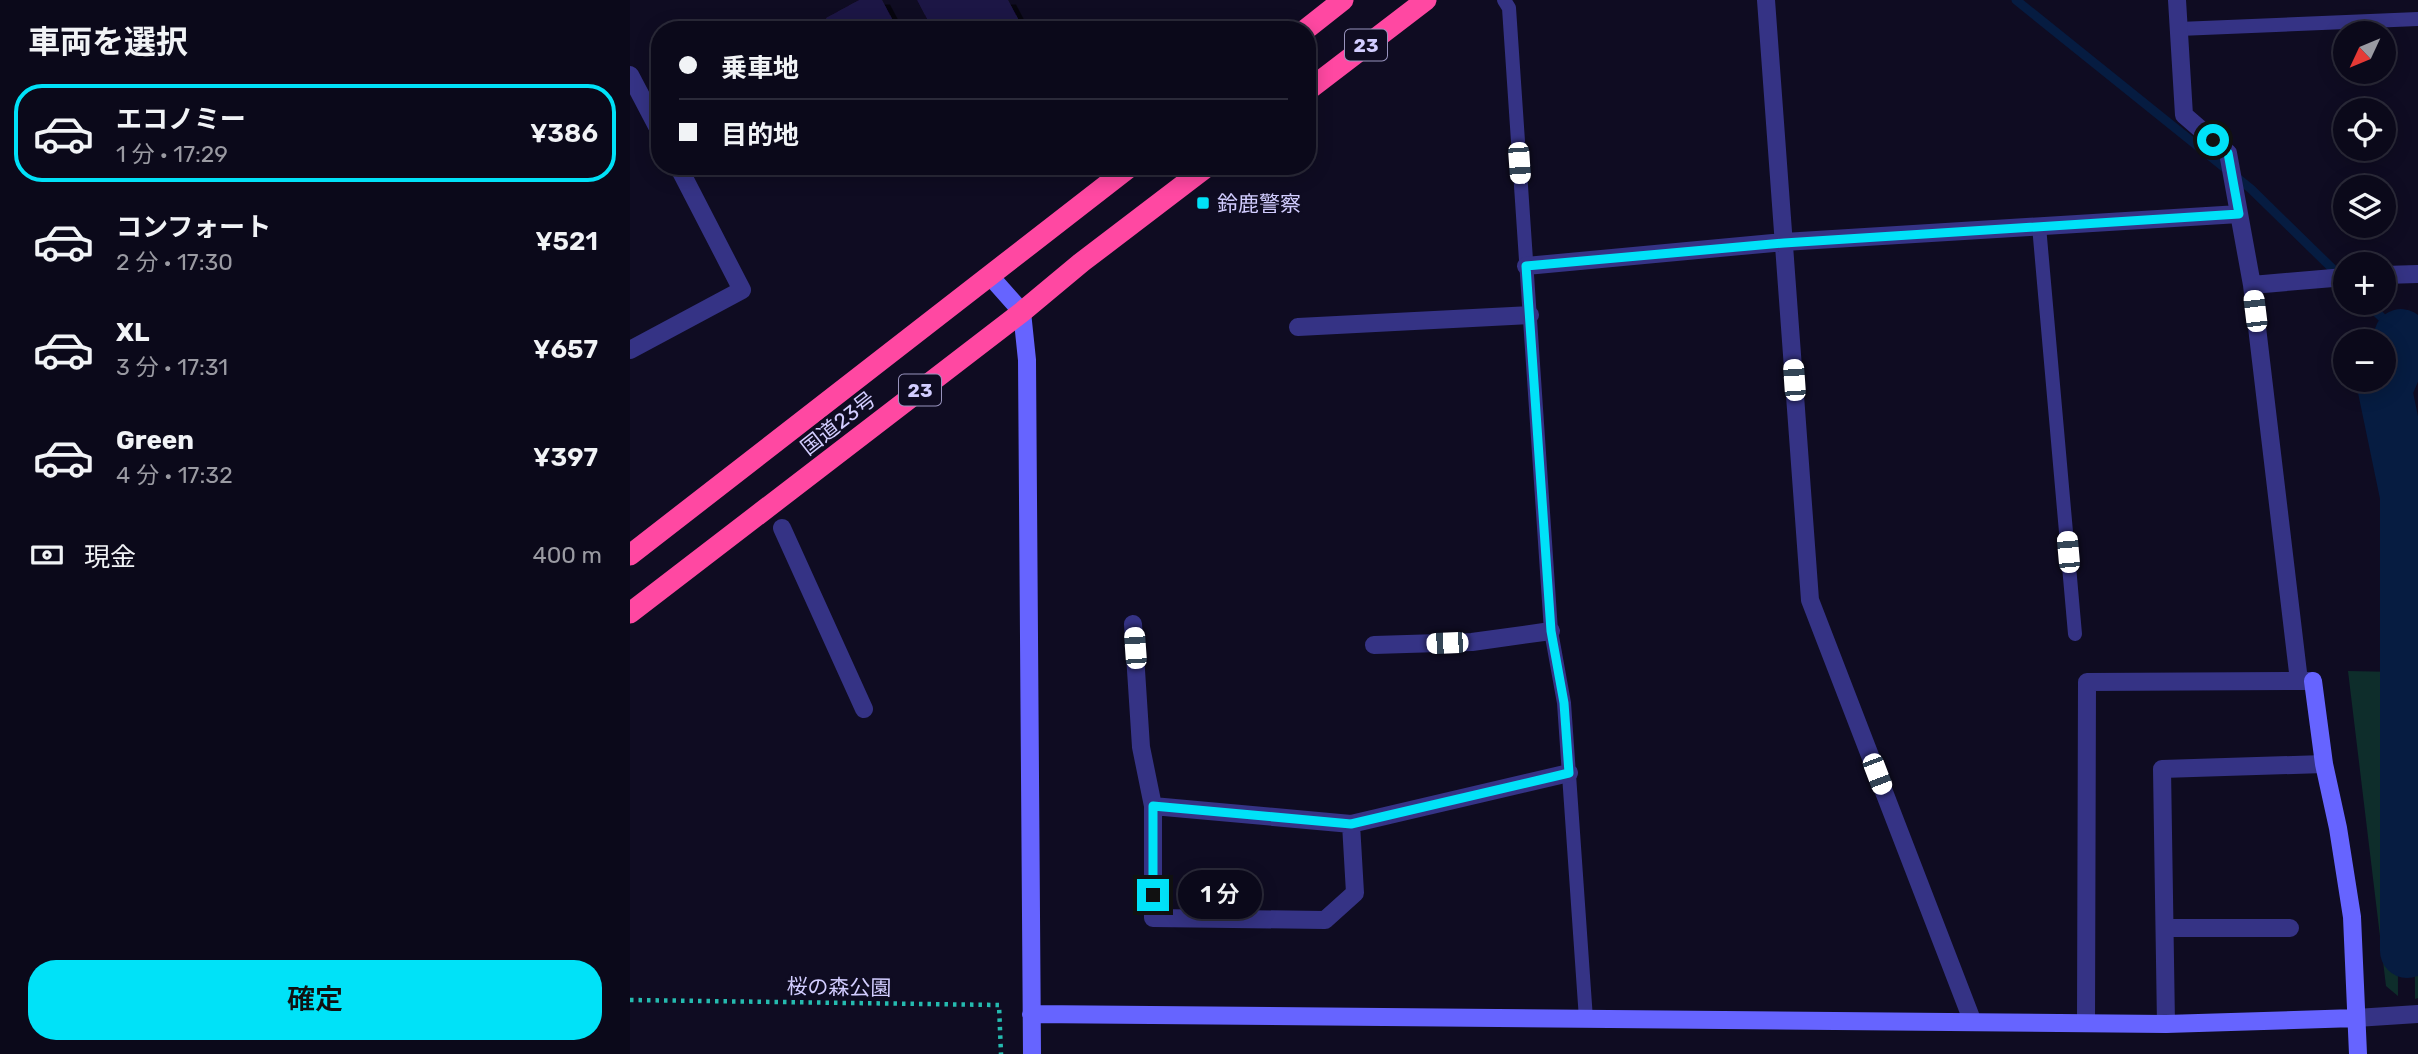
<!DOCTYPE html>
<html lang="ja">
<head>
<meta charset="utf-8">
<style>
  :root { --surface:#0b091a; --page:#191727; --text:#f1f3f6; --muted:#9a9aa2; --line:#2b2a39; --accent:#00e2f8 }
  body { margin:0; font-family:Rubik,"Noto Sans JP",sans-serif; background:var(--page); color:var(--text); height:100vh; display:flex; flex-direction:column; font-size:26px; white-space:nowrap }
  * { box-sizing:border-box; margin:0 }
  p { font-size:23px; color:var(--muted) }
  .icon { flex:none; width:38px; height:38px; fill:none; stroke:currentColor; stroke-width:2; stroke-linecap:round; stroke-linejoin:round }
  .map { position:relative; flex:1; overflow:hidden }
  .panel { display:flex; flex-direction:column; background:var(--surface); width:630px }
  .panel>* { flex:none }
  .top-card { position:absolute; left:21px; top:21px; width:665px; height:154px; border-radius:28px; box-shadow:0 4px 18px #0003,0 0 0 2px var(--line); display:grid; align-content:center; height:154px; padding:0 28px; background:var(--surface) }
  .needle { width:46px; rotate:226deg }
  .buttons { position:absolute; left:1703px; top:21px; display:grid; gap:14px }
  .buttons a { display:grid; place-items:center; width:63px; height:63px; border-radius:50%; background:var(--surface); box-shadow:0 4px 18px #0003,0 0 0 2px var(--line); font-size:35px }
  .end { position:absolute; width:32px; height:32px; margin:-16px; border:9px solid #00e2f8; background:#111; box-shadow:0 0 0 4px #111 }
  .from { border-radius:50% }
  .bubble { position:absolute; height:49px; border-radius:24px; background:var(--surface); box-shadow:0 4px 18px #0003,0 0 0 2px var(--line); font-size:23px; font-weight:600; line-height:49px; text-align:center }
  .car { position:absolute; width:21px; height:42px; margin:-21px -10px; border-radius:9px; box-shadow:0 0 5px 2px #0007; background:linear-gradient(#fff 24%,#345 0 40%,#fff 0 76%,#345 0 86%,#fff 0) }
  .top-card b { display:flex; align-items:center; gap:24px; height:66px; font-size:26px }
  .top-card b+b { border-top:2px solid var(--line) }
  .top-card i { width:18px; height:18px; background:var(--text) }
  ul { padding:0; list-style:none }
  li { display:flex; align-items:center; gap:21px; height:98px; margin:0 14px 10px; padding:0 14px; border:4px solid transparent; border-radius:28px }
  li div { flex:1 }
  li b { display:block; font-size:26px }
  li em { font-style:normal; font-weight:600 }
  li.current { border-color:var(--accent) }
  li>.icon { width:63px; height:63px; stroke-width:1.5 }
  h2 { padding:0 28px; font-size:32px; line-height:84px }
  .pay { display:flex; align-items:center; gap:18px; height:77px; padding:0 28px; font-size:26px }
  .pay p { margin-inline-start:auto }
  .cta { display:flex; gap:14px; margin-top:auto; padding:14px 28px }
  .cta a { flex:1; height:80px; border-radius:28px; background:var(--accent); color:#111; font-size:28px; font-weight:600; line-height:80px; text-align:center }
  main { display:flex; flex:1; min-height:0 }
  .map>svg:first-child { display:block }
</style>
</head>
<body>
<main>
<section class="panel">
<h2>車両を選択</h2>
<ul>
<li class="current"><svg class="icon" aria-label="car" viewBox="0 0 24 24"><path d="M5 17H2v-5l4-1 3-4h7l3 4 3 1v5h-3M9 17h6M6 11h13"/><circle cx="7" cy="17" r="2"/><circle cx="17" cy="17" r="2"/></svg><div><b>エコノミー</b><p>1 分 · 17:29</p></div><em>¥386</em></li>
<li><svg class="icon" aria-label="car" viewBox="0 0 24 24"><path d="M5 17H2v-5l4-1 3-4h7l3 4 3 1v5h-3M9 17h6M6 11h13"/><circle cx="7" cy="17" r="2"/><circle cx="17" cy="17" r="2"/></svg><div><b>コンフォート</b><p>2 分 · 17:30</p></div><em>¥521</em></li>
<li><svg class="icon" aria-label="car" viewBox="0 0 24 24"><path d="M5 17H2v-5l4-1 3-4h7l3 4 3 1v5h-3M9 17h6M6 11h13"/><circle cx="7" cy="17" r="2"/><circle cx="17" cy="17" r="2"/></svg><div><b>XL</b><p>3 分 · 17:31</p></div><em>¥657</em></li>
<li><svg class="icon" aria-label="car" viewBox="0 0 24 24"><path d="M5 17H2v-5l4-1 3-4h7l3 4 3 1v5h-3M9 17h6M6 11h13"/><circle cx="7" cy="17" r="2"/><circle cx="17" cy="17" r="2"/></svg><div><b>Green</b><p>4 分 · 17:32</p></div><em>¥397</em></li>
</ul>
<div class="pay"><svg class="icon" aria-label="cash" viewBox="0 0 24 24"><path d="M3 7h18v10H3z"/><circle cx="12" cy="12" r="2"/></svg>現金<p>400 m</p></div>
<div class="cta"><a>確定</a></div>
</section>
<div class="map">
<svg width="1788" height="1054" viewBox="0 0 1788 1054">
  <defs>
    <filter id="shadow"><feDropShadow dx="8" dy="4.5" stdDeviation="0" flood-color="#0009"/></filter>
  </defs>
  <rect width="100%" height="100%" fill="#0f0c22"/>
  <!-- green -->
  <path fill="#0e2d2b" d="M1718,671L1767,672L1768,996L1756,986Z
    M1784,752H1788V998L1785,999Z"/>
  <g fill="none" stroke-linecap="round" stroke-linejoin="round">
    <!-- stream -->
    <path stroke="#061c41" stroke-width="9" d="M1386,0L1621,189L1711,277
      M1737,303L1771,336H1788"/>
    <!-- river -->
    <path stroke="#061c41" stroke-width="54" d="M1771,336L1774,346L1755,390L1777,496V951"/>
  </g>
  <!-- building -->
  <path fill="#1f1744" filter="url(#shadow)" d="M229,0H252L268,30H202L196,18Z
    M287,0H378L394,30H303Z"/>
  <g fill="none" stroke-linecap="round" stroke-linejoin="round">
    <!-- path -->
    <path stroke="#25bbb0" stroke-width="4.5" stroke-dasharray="3.5 5" stroke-linecap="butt" d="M0,1000L369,1005L371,1054"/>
    <!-- lane -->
    <path stroke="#353385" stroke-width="14" d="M874,0L879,8L921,631L934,703L956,1019
      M1549,29L1788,19
      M1409,226L1445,634"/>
    <!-- street -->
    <path stroke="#353385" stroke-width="18" d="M1136,0L1180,600L1342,1020
      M1547,0L1554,115L1598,153L1622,285L1669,681
      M0,75L30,132
      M896,266L1154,242L1609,214
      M1754,275L1788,274
      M1622,285L1715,277
      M668,327L900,315
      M0,350L112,290L48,166
      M152,528L234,709
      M503,624L511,747L523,806V918L695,920L725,893L721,824
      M744,645L842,642L921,631
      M523,806L721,824L939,773
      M1536,928H1660
      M1726,1018L1788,1014
      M1456,1022L1457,682L1682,681
      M1536,1024L1532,769L1694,764"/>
    <!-- secondary -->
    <path stroke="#6664ff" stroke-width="18" d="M360,276L392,312L397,360L402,1054
      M1683,681L1694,764L1708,828L1722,917L1728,1054
      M401,1014L1536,1024L1726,1018"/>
    <!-- highway -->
    <path stroke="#ff48a2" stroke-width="21" d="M675,30L713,0
      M677,91L796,0
      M0,555L501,166
      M0,613L392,312L452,262L578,166"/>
  </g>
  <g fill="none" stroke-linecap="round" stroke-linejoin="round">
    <!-- route -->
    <path stroke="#00e2f8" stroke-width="9" d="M523,895V806L721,824L939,773L934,703L921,631L896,266L1154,243L1609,214L1598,153L1583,140"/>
  </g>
  <!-- markers -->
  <rect fill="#00e2f8" stroke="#0f0c22" stroke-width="2.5" x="566" y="196" width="14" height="14" rx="3.5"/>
  <g text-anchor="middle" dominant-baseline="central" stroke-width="5" stroke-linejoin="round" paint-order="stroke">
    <!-- shield labels -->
    <g fill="#0f0c22" stroke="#9893bd" stroke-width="2">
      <rect x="715" y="29.5" width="42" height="31" rx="5"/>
      <rect x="269" y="374.5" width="42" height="31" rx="5"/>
    </g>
    <g font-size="19" font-weight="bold" fill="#d2cdff">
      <text x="736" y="45">23</text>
      <text x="290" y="390">23</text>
    </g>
    <!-- poi labels -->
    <g font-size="21" fill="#d2cdff" stroke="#0f0c22" text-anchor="start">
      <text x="587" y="203">鈴鹿警察</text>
    </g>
    <!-- street labels -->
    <g font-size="21" fill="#d2cdff" stroke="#0f0c22">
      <text transform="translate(208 423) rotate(-38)">国道23号</text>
      <text transform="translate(209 987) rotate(1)">桜の森公園</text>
    </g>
  </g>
</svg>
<div class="buttons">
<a><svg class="needle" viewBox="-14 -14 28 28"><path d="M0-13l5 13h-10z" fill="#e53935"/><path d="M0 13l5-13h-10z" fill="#9a9aa2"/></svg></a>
<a><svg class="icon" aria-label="locate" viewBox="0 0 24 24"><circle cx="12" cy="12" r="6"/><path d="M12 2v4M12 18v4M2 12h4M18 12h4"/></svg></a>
<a><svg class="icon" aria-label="layers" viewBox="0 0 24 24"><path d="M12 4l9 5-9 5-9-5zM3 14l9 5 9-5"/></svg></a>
<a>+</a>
<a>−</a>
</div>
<i class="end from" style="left:1583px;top:140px"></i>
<i class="end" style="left:523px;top:895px"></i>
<div class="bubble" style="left:548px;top:870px;width:84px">1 分</div>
<i class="car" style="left:889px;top:163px;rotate:176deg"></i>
<i class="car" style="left:1625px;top:311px;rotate:353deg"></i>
<i class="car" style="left:1164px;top:380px;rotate:356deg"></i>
<i class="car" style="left:1438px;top:552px;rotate:355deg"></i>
<i class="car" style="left:817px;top:643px;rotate:268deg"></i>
<i class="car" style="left:505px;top:648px;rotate:356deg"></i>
<i class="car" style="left:1247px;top:774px;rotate:159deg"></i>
<div class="top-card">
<b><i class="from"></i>乗車地</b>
<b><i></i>目的地</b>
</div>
</div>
</main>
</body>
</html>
